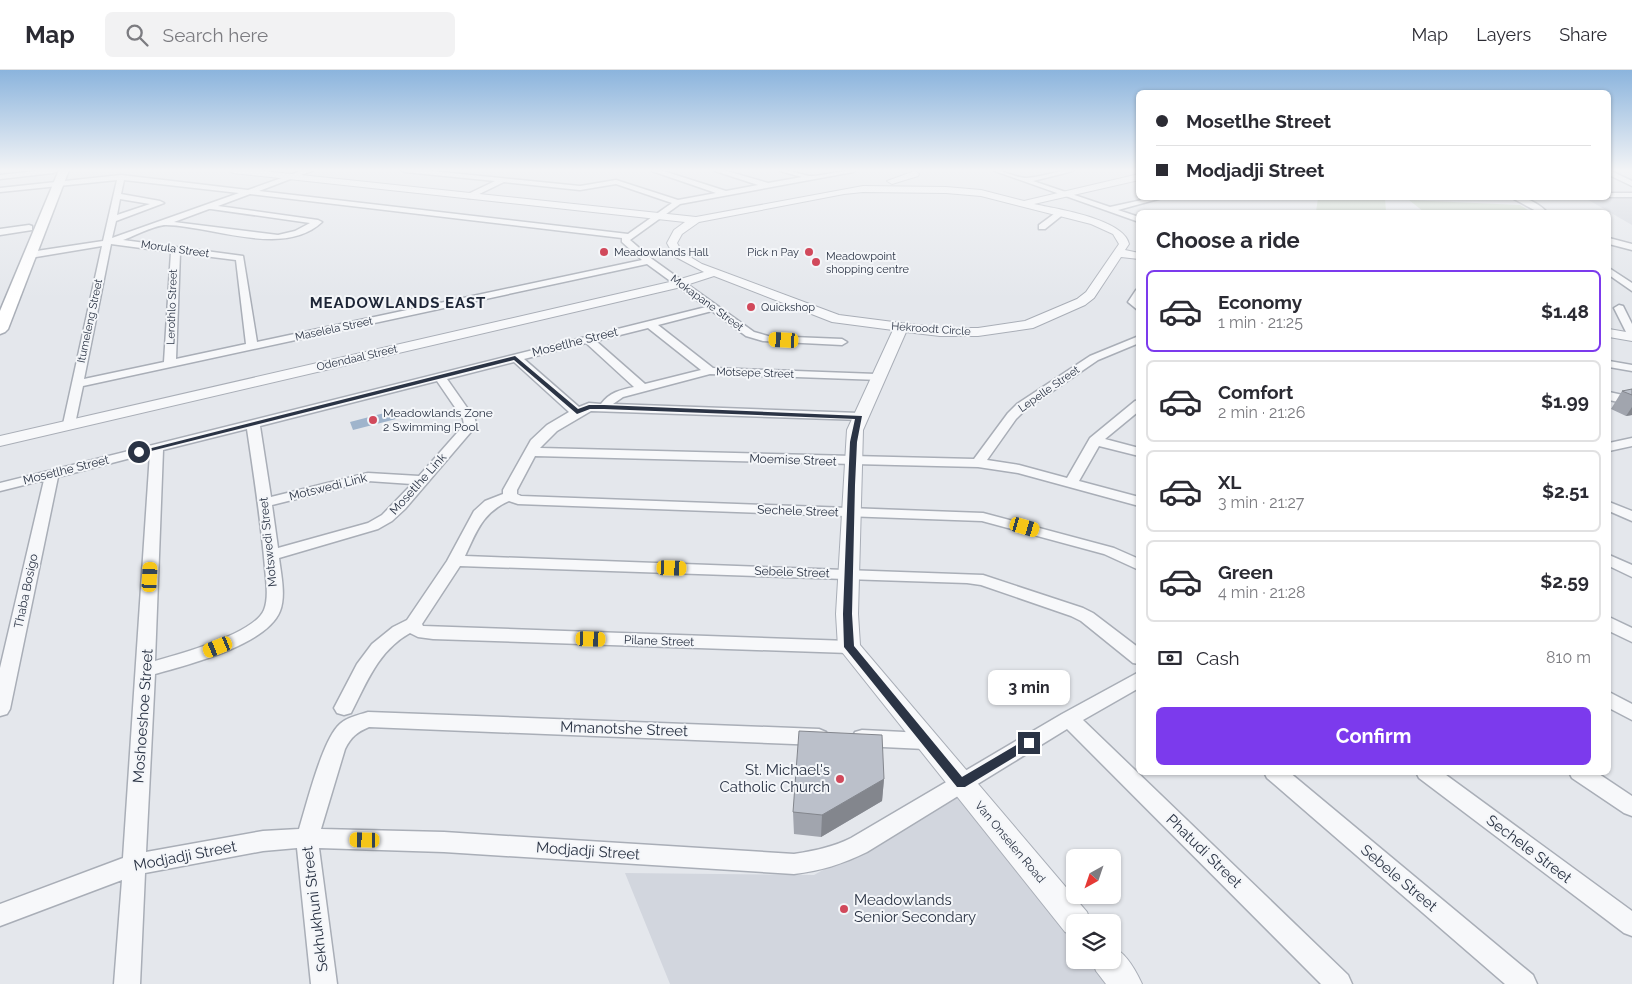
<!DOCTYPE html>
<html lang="en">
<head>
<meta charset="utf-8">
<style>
  :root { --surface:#fff; --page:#f2f2f3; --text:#2b2b33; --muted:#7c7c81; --line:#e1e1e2; --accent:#7c3aed }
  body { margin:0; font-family:Raleway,sans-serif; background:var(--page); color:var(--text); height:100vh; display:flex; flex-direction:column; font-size:19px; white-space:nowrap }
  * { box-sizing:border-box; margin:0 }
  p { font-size:16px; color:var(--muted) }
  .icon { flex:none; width:28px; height:28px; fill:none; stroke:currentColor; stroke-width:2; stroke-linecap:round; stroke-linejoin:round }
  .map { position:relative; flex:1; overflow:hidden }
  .drawer { position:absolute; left:1136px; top:140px; width:475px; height:565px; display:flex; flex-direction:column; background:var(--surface); border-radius:8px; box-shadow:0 1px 4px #0004 }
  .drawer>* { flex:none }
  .guide { position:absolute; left:1136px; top:20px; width:475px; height:110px; border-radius:8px; box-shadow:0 1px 4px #0004; display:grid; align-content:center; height:110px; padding:0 20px; background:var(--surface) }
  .needle { width:32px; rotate:220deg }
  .tools { position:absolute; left:1066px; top:779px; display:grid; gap:10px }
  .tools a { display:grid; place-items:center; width:55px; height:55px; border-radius:8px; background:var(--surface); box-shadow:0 1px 4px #0004; font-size:25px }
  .end { position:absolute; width:22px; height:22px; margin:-11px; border:6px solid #2b3445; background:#fff; box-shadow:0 0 0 2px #fff }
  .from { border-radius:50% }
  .bubble { position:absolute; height:35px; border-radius:8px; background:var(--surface); box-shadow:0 1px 4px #0004; font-size:16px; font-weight:700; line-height:35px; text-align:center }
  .car { position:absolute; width:15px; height:30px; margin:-15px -8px; border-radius:6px; box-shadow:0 0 4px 1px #0007; background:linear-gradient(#f5c518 24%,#345 0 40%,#f5c518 0 76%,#345 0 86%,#f5c518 0) }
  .guide b { display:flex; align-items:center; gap:18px; height:48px; font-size:19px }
  .guide b+b { border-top:1px solid var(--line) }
  .guide i { width:12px; height:12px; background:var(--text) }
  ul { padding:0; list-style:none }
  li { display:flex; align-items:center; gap:15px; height:82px; margin:0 10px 8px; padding:0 10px; border:2px solid var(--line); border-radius:8px }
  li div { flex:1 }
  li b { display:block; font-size:19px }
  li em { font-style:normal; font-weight:700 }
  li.selected { border-color:var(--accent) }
  li>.icon { width:45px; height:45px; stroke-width:1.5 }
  h2 { padding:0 20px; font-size:22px; line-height:60px }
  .pay { display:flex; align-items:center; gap:12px; height:55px; padding:0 20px; font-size:19px }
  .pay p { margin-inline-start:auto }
  .primary-button { display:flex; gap:10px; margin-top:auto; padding:10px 20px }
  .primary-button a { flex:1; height:58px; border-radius:8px; background:var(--accent); color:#fff; font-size:20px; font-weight:700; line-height:58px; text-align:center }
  header { display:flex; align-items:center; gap:30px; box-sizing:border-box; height:70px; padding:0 25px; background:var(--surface); border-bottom:1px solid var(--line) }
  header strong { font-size:24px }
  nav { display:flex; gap:28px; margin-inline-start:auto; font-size:18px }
  .search { width:350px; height:45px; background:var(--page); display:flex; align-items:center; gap:12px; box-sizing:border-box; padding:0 18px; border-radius:8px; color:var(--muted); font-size:19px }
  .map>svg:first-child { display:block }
</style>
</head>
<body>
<header>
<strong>Map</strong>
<div class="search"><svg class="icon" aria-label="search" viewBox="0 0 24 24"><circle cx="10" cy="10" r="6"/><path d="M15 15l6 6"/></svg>Search here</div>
<nav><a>Map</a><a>Layers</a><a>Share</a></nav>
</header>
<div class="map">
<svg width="1632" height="914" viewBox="0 0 1632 914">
  <rect width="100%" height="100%" fill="#e4e7ec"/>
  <!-- built -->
  <path fill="#d2d6de" d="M1585,128H1632V155Z
    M956,725L1075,873V890H1088L1107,914H670L625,803L814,805Z"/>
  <!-- green -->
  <path fill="#c9d6c5" d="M1318,128H1385L1386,142H1316Z
    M1409,130L1520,135L1531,142H1424Z"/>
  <!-- water -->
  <path fill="#9fb4cc" d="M392,341L396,349L353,360L350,352Z"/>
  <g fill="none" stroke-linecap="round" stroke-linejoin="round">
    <!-- minor casing -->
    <g stroke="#a9aeb7" stroke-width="3">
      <path id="minor" d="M46,100L57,101L53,103L0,109V105Z
        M304,100H314L259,121L628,164L672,133L616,114L580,120L504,112L471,128H468V124L495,111L405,102L401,100H422L580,116L616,110L678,130L716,123L652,101L651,100H660L726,121L758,115L715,101L714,100H723L768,113L802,107L780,101L779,100C790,100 799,104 809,106C817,107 844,100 856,100L853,102L680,134L630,170L652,189L754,262L768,266L842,269L847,272L842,275L763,271L746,266L712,241L658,255L713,298L876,304L882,308L880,310L710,304L623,327L613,334L859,343L863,344L865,347L863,350L591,341L557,361L540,378L974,389L1008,343L1017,334L1090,286L1139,266V273L1098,290L1025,340L1016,349L987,390L1019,395L1067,408L1090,368L1135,331L1139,330V341L1105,369L1139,378V386L1099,376L1079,411L1139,427V436L1018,403L978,397L535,386L517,420V424L521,426L983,443L1114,478L1139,489V500L1104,484L982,451L518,434L509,431C482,443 477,461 465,486L983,505L1083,538L1093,543L1139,578V594L1133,593L1081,551L1071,546L981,515L967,513L460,496L422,554L423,556L849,571L855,573L858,577L855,581L849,583L433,569L418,567L410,563C378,581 367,612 351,643L344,645L337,643L334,638L357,594L372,574L393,557L407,550L447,491L474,441L485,431L503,424V420L531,370L547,355L569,342L514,292L447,309L475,349L476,356L405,439L392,451L378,459L279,488C281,504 286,526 280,541C267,575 187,595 155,604L146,782L263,761L299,759C307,733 321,676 337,657C344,648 358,645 368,642L819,659L826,662L829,667L826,672L819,675L369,657C357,662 351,667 345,679L321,759L444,762L794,784C814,781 833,777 851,768L1062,644L1139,602V618L1083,650L1348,905L1352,914H1321L1067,659L867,782C843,794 820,801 794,804L444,782L319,778L337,914H311L297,778L263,781L145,803L140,914H114L122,810L0,856V834L123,788L150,383L58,407L10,639L7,644L0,646V598L44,410L0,421V413L706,237L647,194L83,316L75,354L73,357H65L63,354L102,176L30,188L26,185L30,182L103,171L117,110L0,122V118L121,105L248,120ZM124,110L239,123L112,168L116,151L164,133L160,131L121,124ZM250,124L622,168V172L642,190L257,272L243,186L123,170C134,166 155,155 166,155C213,156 284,188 322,152L318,150L218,136ZM120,129L150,134L117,145ZM209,139H211L310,153L295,161L278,165L174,152ZM111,174L171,182L164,292L84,309ZM180,183L236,190L246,274L176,289ZM648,258L701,300L645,314L596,271ZM586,273L634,317C620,320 610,322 601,334L589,333L579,337L524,289ZM437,311L463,349L464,355L419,406L368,403L271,427L260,356ZM247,359C254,406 261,451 265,498C266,510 269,528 264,540C254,564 180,584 155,591L163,380ZM368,411L412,414L382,445L368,453L278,478L272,435Z
        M992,100C1004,100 1015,108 1027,108C1043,107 1058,100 1074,100L1073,101L1033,111L1110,137L1151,128H1162L1118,140L1139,147V152Z
        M1609,100L1632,111V116L1609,105Z
        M1609,123H1632V127H1609Z
        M1512,128C1525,126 1538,133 1547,142H1538Z
        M1058,141L1065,143L1045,159H1039V155Z
        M29,155L32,156V160L0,165V159Z
        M1609,168L1632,174V180L1609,174Z
        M1609,198L1632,213V221L1609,205Z
        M1139,219V241L1128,232L1136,220Z
        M1619,235L1623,236L1632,254V267L1627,264L1614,238Z
        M1609,291L1632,295V301L1609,297Z
        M1609,322L1632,327V335L1609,330Z
        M1632,368V376L1609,381V373Z
        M1609,432L1632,441V451L1609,441Z
        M1609,485L1632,495V507L1609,496Z
        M1609,547L1632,558V572L1609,561Z
        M1609,622L1632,634V650L1609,638Z
        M862,660L925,663L932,665L935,671L932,677L925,679L862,676L855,674L852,668L855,662Z
        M1264,702H1289L1533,905L1537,914H1505L1267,708Z
        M1416,702H1442L1632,841V866L1624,863L1419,708Z
        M1569,702H1596L1632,726V746L1624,743L1572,708Z"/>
    </g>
    <!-- tertiary casing -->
    <g stroke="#a9aeb7" stroke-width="2">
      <path id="tertiary" d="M229,100H254L696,147L863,116L946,117L981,120L1024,131L1139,104V110L1034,134C1057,139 1124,149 1129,174L1125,180L1139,183V189L1121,187L1094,228L1085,235L1033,258L978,266H940L906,262L863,360L858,544L860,575L1087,842L1091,852H1075V866L1065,862L838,577L836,544L847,360L893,260L832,252L714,206L677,218L0,376V366L674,211L704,202L674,186L667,173L674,160L685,152L233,103ZM863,122L946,123L981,126L1091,154L1113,164L1119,174L1086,222L1077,229L1025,251L978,258H940L839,245L702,194L682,182L677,173L682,164L699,152L844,124Z
        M915,101L919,104L918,106L892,114L887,111Z
        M1609,259L1632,263V271L1609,267Z
        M1112,877C1126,882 1136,901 1142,914H1106L1096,901L1092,890H1112Z"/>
    </g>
    <!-- secondary casing -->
    <g stroke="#a9aeb7" stroke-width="3">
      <path id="secondary" d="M59,100H69L8,259L5,262L0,264V241Z"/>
    </g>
    <!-- minor -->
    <use href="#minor" fill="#f7f8fa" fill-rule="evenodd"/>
    <!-- tertiary -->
    <use href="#tertiary" fill="#f7f8fa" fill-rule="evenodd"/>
    <!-- secondary -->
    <use href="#secondary" fill="#fff" fill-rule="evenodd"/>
  </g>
  <!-- wall -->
  <path fill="#a1a5ae" d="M1632,319V345L1626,346L1611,339L1622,321Z
    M884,709L882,731L821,767L794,764L793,742Z"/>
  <!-- shaded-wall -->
  <path fill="#83868d" d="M1632,337V345L1626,346Z
    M884,709L882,731L821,767L822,745Z"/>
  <!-- building -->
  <path fill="#bbc0ca" stroke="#83868d" d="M1632,319V325L1622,321Z
    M799,661L882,665L884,709L822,745L793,742Z"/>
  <!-- sky -->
  <linearGradient id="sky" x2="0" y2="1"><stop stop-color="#8bb4dd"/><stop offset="0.44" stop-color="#f3f4f6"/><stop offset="1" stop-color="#f3f4f6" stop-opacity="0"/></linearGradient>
  <rect width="1632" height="228" fill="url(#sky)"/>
  <!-- route -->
  <path fill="#2b3445" d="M515,286L578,339L589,335H604L862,346L857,372L855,415L852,544L854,576L962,707L1025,670H1033L1034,673L1033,676L965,717H957L844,577L843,544L848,415L850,372L855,349L604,339H590L577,344L514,290L139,384L136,382Z"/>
  <!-- markers -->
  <g fill="#d1495b" stroke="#f4f6f9" stroke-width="2">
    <circle cx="604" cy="182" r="5"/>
    <circle cx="809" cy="182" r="5"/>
    <circle cx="816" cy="192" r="5"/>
    <circle cx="751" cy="237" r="5"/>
    <circle cx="373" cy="350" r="5"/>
    <circle cx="840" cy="709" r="5"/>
    <circle cx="844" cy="839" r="5"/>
  </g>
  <g text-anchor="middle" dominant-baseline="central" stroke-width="4" stroke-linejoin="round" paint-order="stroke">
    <!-- far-street labels -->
    <g font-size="11" fill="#2b3445" stroke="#f4f6f9">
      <text transform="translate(175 179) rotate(8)">Morula Street</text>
      <text transform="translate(707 233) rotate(36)">Mokapane Street</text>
      <text transform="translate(172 237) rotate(-88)">Lerothlo Street</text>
      <text transform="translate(90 251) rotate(-78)">Itumeleng Street</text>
      <text transform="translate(334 259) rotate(-12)">Maselela Street</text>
      <text transform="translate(931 259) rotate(4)">Hekroodt Circle</text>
      <text transform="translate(357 288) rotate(-13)">Odendaal Street</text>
      <text transform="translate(755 303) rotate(2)">Motsepe Street</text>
      <text transform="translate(1049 319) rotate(-35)">Lepelle Street</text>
    </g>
    <!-- far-poi labels -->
    <g font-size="11" fill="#2b3445" stroke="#f4f6f9" text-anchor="start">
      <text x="614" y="182">Meadowlands Hall</text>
      <text x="799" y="182" text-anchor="end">Pick n Pay</text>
      <text x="826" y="186">Meadowpoint<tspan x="826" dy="13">shopping centre</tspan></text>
      <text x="761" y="237">Quickshop</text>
    </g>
    <!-- street labels -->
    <g font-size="12" fill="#2b3445" stroke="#f4f6f9">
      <text transform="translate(575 272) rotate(-14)">Mosetlhe Street</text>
      <text transform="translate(793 390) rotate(2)">Moemise Street</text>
      <text transform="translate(66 400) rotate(-14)">Mosetlhe Street</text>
      <text transform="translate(418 414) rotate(-48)">Mosetlhe Link</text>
      <text transform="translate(328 417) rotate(-14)">Motswedi Link</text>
      <text transform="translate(798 441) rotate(2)">Sechele Street</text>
      <text transform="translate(268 472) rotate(-96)">Motswedi Street</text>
      <text transform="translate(792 502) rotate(2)">Sebele Street</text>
      <text transform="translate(26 521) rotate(-78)">Thaba Bosigo</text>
      <text transform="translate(659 571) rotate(2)">Pilane Street</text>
      <text transform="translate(1010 772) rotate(50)">Van Onselen Road</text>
    </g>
    <!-- poi labels -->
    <g font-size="12" fill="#2b3445" stroke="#f4f6f9" text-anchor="start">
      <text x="383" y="343">Meadowlands Zone<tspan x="383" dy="14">2 Swimming Pool</tspan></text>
    </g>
    <!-- far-district labels -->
    <g font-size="15" font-weight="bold" letter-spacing="1" fill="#1d2536" stroke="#f4f6f9">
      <text x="398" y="233">MEADOWLANDS EAST</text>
    </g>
    <!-- near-street labels -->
    <g font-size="15" fill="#2b3445" stroke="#f4f6f9">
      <text transform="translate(143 646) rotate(-86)">Moshoeshoe Street</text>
      <text transform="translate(624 659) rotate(2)">Mmanotshe Street</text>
      <text transform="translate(1529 779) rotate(37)">Sechele Street</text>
      <text transform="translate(588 781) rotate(4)">Modjadji Street</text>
      <text transform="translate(1204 781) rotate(44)">Phatudi Street</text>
      <text transform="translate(185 786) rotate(-11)">Modjadji Street</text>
      <text transform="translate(1399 808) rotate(40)">Sebele Street</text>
      <text transform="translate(315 839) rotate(-97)">Sekhukhuni Street</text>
    </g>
    <!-- near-poi labels -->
    <g font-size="15" fill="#2b3445" stroke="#f4f6f9" text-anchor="end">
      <text x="830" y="700">St. Michael's<tspan x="830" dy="17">Catholic Church</tspan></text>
      <text x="854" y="830" text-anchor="start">Meadowlands<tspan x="854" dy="17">Senior Secondary</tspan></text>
    </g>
  </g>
</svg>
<div class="tools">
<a><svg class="needle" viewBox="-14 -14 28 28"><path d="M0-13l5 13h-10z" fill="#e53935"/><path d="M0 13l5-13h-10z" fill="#7c7c81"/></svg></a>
<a><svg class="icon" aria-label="layers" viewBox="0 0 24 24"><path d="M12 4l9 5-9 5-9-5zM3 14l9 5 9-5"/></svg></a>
</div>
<i class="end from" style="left:139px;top:382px"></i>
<i class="end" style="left:1029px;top:673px"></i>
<div class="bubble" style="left:988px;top:600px;width:82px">3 min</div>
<i class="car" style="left:784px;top:270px;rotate:273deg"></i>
<i class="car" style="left:1025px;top:457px;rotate:106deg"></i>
<i class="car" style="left:672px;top:498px;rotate:92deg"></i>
<i class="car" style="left:150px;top:507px;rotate:3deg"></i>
<i class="car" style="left:591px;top:569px;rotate:92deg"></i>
<i class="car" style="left:218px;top:577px;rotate:248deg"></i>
<i class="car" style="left:365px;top:770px;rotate:271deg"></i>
<div class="guide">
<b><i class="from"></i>Mosetlhe Street</b>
<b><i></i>Modjadji Street</b>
</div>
<section class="drawer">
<h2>Choose a ride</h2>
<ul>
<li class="selected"><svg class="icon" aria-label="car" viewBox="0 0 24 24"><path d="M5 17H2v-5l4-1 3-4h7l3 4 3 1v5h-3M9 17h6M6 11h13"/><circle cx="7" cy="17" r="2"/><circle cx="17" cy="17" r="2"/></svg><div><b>Economy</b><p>1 min · 21:25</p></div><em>$1.48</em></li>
<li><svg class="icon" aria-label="car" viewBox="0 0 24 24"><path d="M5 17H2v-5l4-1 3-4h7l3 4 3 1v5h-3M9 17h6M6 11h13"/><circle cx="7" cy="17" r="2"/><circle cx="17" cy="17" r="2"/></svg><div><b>Comfort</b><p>2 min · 21:26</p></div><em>$1.99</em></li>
<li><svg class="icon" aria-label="car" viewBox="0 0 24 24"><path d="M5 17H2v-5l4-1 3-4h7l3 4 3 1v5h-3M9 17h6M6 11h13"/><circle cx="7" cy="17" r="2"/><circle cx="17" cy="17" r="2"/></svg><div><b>XL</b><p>3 min · 21:27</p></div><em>$2.51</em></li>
<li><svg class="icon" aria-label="car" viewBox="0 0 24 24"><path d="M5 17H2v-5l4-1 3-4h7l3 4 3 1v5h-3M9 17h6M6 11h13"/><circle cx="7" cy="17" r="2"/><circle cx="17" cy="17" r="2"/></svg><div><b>Green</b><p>4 min · 21:28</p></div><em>$2.59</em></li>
</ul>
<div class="pay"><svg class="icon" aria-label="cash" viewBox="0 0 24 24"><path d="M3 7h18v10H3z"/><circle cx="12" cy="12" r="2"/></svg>Cash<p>810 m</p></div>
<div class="primary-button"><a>Confirm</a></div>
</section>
</div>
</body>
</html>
